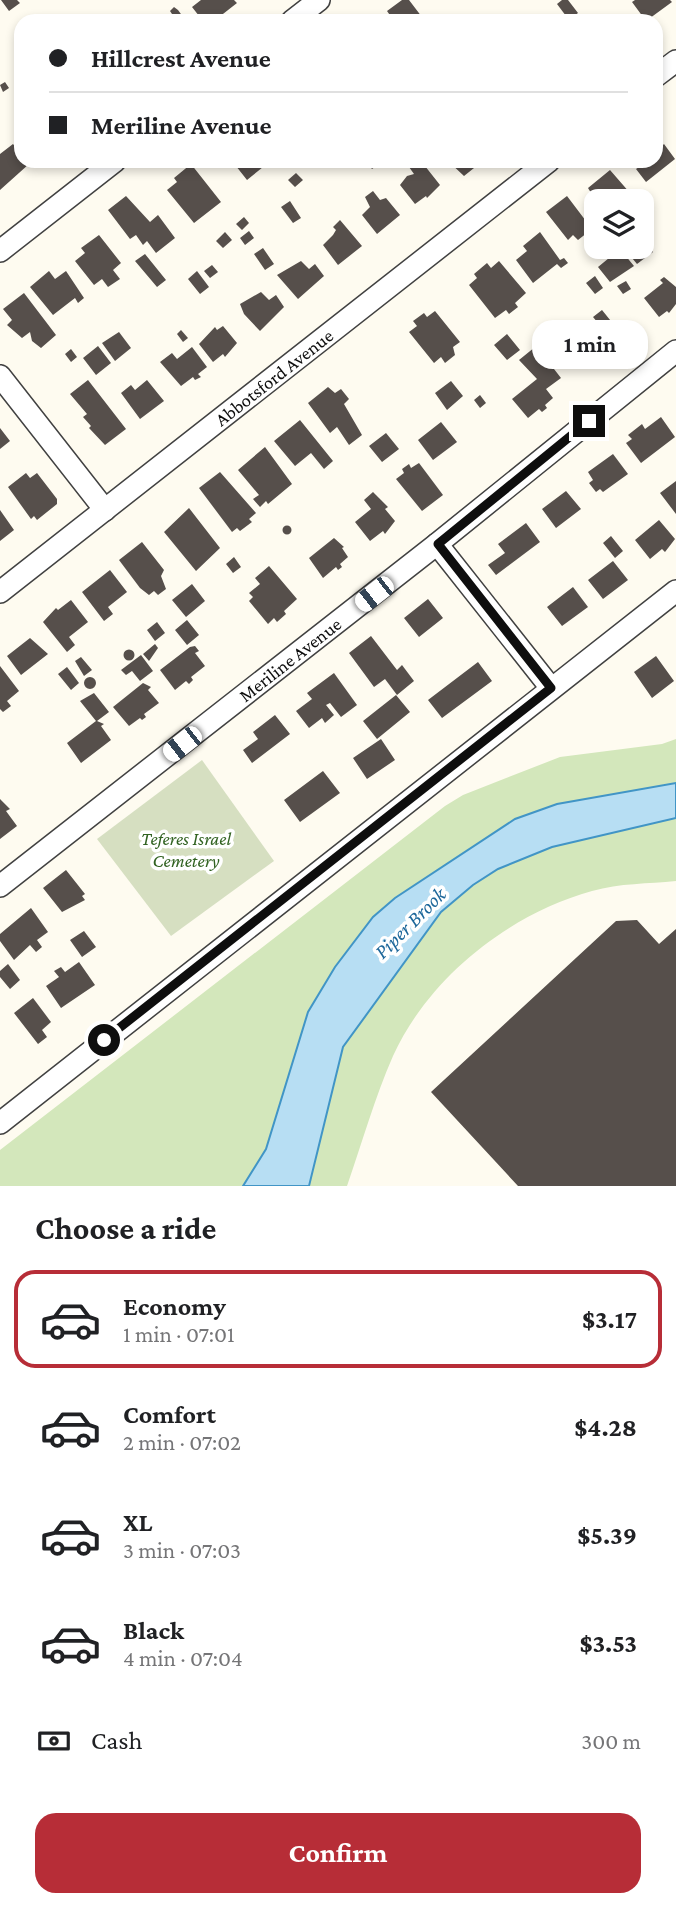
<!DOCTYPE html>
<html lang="en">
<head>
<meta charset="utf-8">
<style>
  :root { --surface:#fff; --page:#f6f6f6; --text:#202124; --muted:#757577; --line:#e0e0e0; --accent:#b72d37 }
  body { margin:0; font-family:"Crimson Pro",serif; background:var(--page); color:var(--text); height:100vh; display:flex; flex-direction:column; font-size:26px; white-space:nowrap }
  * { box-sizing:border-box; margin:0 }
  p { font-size:23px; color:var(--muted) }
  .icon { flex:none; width:38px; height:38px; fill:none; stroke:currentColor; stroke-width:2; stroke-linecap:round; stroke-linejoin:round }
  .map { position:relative; height:1186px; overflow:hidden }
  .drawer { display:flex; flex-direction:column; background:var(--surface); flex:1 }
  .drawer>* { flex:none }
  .guide { position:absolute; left:14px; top:14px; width:649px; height:154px; border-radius:21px; box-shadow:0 4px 10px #0003; display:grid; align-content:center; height:154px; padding:0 35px; background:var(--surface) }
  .controls { position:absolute; left:584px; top:189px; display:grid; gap:14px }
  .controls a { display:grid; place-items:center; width:70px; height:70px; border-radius:14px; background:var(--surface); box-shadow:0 4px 10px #0003; font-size:35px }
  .end { position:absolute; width:32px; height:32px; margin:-16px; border:9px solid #0e0e0e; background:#fff; box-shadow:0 0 0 4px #fff }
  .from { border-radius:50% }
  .bubble { position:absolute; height:49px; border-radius:21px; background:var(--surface); box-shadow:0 4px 10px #0003; font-size:23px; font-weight:700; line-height:49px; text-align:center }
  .car { position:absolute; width:21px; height:42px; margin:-21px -10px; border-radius:9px; box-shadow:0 0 5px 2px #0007; background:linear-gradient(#fff 24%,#345 0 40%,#fff 0 76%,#345 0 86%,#fff 0) }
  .guide b { display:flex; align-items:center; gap:24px; height:66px; font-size:26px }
  .guide b+b { border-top:2px solid var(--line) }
  .guide i { width:18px; height:18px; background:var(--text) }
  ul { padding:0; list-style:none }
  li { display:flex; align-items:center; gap:21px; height:98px; margin:0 14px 10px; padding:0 21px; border:4px solid transparent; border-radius:21px }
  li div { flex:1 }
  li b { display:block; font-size:26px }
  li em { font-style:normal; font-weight:700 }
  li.selected { border-color:var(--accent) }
  li>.icon { width:63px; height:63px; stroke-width:1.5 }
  h2 { padding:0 35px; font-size:32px; line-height:84px }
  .pay { display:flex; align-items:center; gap:18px; height:77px; padding:0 35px; font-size:26px }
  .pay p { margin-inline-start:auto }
  .button { display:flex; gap:14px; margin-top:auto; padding:14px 35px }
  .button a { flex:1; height:80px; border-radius:21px; background:var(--accent); color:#fff; font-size:28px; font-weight:700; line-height:80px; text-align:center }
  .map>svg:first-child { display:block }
</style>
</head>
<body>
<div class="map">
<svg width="676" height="1186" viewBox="0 0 676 1186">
  <rect width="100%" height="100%" fill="#fefbf0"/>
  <!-- green -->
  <path fill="#d3e7bb" d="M676,739V783L557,804L515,819L395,898L373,917L335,967L308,1011L266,1149L243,1186H0V1150L445,806L463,795L560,757L662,744Z
    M676,818V881C648,884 620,883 592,891C509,914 429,977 393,1056C375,1097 362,1143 347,1186H309L343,1047L441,912L473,885L498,869L552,847Z"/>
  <!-- cemetery -->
  <path fill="#d6dfc1" d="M202,760L274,861L171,936L97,839Z"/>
  <!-- water -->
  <path fill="#b7def3" stroke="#4195c6" stroke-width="2" d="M676,783V818L552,847L498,869L473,885L441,912L343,1047L309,1186H243L266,1149L308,1012L335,967L373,917L395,898L515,819L557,804Z"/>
  <!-- building -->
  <path fill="#564f4b" d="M1,0H17L20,3L9,11Z
    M201,0H234L237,3L214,21H203L192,7Z
    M402,0H409L425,21H394L387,11Z
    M562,0H568L578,13L569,20L557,4Z
    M635,0H670L672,2L646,21L632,2Z
    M174,7L178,10L186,21H163L172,14L170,11Z
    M616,14L621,21H608Z
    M5,82L9,88L3,92L0,85Z
    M656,143L660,148L664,144L675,159L646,182L636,169L639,167L634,161H656Z
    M13,144L21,154V161L29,164L0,190V154Z
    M232,161H266L268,163L247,180Z
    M366,161H383L372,169Z
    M417,161L425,166L440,185L427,198L426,196L415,204L400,185L407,176L414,174L409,167Z
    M448,161H476L479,164L464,176Z
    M191,164L221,202L194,223L167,190L177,182L174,178Z
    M610,170L630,193L634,190L646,205L642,208V201H596L588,188Z
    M296,173L303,180L295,187L288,180Z
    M373,191L380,200L386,198L400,215L377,234L362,215L370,207L365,197Z
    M126,196L150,222L158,215L175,238L156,253L147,241L143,245L136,235L130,239L108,210Z
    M567,196L592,229L578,240L573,235L568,240L546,212Z
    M290,201L301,218L293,223L281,207Z
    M244,217L249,223L242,230L236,224Z
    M340,220L362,246L338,265L323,245L333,235L336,230L333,227Z
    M249,231L254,238L245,245L240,238Z
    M225,232L232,240L223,248L216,241Z
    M540,232L560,260L564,258L568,263L561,268L557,264L533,283L516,260L527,251L523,246Z
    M99,235L121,263L113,270L120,279L108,287L102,279L94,285L75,261L85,253L81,248Z
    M642,239L653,252L637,264L623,247H642Z
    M263,248L274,264L265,270L254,254Z
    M620,249L634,266L610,282L598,267Z
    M145,254L166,280L157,287L135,261Z
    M301,261L309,269L315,264L324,276L298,299L277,275Z
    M499,261L526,293L515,303L518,307L509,314L506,310L495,318L469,285L477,278L474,274L487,263L491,268Z
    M212,265L218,272L210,278L204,271Z
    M49,271L55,279L66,271L84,298L78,303L75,298L53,315L30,287Z
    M197,271L209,287L200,294L188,279Z
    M595,276L603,288L595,294L586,283Z
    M664,277L676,287V304L669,313L667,311L659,317L644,298L663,283L660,280Z
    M626,281L631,289L623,294L617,286Z
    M261,292L269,300L276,295L284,307L260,331L244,314L240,304Z
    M24,293L56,335L41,348L32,341L30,332L22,338L7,325L12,320L3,309Z
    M602,310L627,341L602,361L587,342L603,329L593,317Z
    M435,311L460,342L453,347L455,355L445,363L441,357L434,363L409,332L417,326L413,321L424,313L427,317Z
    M223,326L237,343L225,357L223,354L213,362L199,344L215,327L217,330Z
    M181,330L188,338L183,342L177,334Z
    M119,332L131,348L115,361L102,343Z
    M507,334L520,350L507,360L494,345Z
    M540,343L551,357L547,360L561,378L546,389L553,398L545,405L547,408L542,412L539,409L528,418L512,399L537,379L519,360Z
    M98,346L111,363L96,375L83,358Z
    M192,347L207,367L198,374L201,377L195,380L193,377L181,386L160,362L172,353L177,359Z
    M71,349L77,357L71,362L65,354Z
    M88,380L126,429L105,445L89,428L91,426L83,417L87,414L70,394Z
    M147,380L164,401L140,419L121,393L131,385L135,390Z
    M451,381L463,396L447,410L435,393Z
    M328,387L335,393L341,389L349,399L344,404L362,435L349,445L337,427L330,433L308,403Z
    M480,395L486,403L480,408L474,400Z
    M661,417L675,437L641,463L626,443L632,439L628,435L642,424L645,429Z
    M300,420L333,461L324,469L311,453L295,466L274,441Z
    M441,422L457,442L433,460L418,440Z
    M0,428L10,441L0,449Z
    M386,433L399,449L382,462L369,446Z
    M265,447L292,484L268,504L266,501L260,507L253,499L259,495L238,470Z
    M613,454L628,474L603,492L600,489L596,492L589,483L593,480L588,472Z
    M419,463L443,495L422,511L396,479L404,473L402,469L409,464L411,468Z
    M220,472L256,513L249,519L252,522L240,531L237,528L232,532L199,488Z
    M26,473L30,478L37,473L57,499V504L37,520L34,516L31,519L8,487Z
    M676,481V514L660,493Z
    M566,491L581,509L556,528L542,509Z
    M373,492L388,507L385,509L395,521L385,534L383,531L370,541L355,522L371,509L364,500Z
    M189,508L220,548L196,571L164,532Z
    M0,510L14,530L0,541Z
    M659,520L675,539L665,552L662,549L650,559L635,540Z
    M526,523L540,542L496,575L488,565L505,553L498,544Z
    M282.5 530a4.5 4.5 0 1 1 9 0a4.5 4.5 0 1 1-9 0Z
    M611,536L623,551L615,558L603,543Z
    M334,538L344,547L342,548L348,557L340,564L342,567L338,570L336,567L323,578L309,558Z
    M142,542L164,570L161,576L166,589L158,595L154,591L149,595L140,588L119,560Z
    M234,557L241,567L233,573L226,564Z
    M613,561L628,580L603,599L588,580Z
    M269,566L297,599L284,611L286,614L277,622L274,618L268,624L249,601L253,597L249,593L260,584L255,578Z
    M110,570L127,592L108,607L113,614L104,621L82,592Z
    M192,584L205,601L186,617L172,600Z
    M573,587L588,607L562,626L547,607Z
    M428,599L443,618L419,637L404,618Z
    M71,600L88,622L69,637L75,645L67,652L43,622L56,608L58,610Z
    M187,620L199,635L187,645L175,630Z
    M157,622L165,633L155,641L147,630Z
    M371,636L397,670L402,665L414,681L397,695L385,679L374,687L349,653Z
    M30,638L48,654L21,675L7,656Z
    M155,644L158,648L149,661L143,654Z
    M195,646L199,651L195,653L205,666L191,677L193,680L189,684L186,681L175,690L160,670L190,647Z
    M123.5 655a5.5 5.5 0 1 1 11 0a5.5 5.5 0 1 1-11 0Z
    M141,655L153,671L140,681L132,671L126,675L121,670Z
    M656,656L674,681L652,698L634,672Z
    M81,657L92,670L84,676L75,661Z
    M478,662L492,681L442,718L428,700Z
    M0,666L19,691L7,701L11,706L3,712L0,709Z
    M67,667L79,683L71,690L58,674Z
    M334,673L357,705L341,717L330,703L326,705L334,715L325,723L322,718L309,728L296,711L312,699L307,693Z
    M84 683a6 6 0 1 1 12 0a6 6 0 1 1-12 0Z
    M143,683L151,687L148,690L159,703L144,714L146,717L142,720L140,718L129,726L113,707Z
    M94,693L109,712L97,721L104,724L101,726L111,740L81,763L67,743L96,721L80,701Z
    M396,695L410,712L377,739L363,721Z
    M275,715L290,734L252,763L243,750L258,739L253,732Z
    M381,739L395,760L367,779L353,758Z
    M323,771L340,793L300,822L284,800Z
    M0,799L10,809L6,811L17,826L0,839Z
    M66,870L85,894L82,896L85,900L62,912L43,888Z
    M31,908L48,932L37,940L42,947L36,952L30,945L14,960L0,941V934Z
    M637,920L659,944L676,929V1186H518L431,1092L616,921Z
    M84,931L96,947L82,957L70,940Z
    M79,962L95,985L61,1008L46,986L59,977L54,971L61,967L65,972Z
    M8,964L20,980L10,989L0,977V971Z
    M33,998L51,1022L42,1030L47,1037L38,1044L14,1013Z"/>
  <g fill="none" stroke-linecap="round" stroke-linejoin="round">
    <!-- street casing -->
    <g stroke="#414141" stroke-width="24">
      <g id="street">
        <path d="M292,21L319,0"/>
        <path d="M656,76L676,61"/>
        <path d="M0,251L115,161"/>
        <path d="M0,376L105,510"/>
        <path d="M437,544L551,688"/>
        <path id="s1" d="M0,592L549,161"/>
        <path id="s2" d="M0,886L437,544L676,351"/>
        <path d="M0,1123L676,591"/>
      </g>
    </g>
    <!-- street -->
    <use href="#street" stroke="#fff" stroke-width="21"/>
  </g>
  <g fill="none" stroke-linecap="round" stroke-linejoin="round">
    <!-- route -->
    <path stroke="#0e0e0e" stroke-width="9" d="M104,1040L551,688L438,544L589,421"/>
  </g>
  <g text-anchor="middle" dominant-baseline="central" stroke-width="7" stroke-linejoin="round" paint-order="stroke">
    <!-- street labels -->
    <g font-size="19" fill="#0e0e0e" stroke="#fff">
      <text stroke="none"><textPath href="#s1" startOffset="348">Abbotsford Avenue</textPath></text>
      <text stroke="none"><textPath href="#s2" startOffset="368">Meriline Avenue</textPath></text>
    </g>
    <!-- park labels -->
    <g font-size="19" font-style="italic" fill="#316221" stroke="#fff">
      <text x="186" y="838">Teferes Israel<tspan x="186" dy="22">Cemetery</tspan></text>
    </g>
    <!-- water labels -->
    <g font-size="21" font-style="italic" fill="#1d679a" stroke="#fff">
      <text transform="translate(410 923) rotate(-45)">Piper Brook</text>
    </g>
  </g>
</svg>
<div class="controls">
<a><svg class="icon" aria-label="layers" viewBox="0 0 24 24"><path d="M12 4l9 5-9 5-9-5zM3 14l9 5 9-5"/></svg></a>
</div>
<i class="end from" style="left:104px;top:1040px"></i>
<i class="end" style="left:589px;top:421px"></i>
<div class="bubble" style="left:532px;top:320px;width:116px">1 min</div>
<i class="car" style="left:374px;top:594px;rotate:232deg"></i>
<i class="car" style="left:182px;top:744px;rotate:232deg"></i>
<div class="guide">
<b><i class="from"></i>Hillcrest Avenue</b>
<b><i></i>Meriline Avenue</b>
</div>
</div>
<section class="drawer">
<h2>Choose a ride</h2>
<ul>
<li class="selected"><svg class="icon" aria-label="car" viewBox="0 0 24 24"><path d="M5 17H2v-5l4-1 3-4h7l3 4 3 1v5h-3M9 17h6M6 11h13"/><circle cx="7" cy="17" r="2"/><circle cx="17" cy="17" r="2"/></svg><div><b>Economy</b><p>1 min · 07:01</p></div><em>$3.17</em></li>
<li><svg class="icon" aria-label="car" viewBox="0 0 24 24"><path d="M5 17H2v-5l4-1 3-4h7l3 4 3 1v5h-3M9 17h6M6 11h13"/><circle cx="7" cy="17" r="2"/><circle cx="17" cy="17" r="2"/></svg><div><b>Comfort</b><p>2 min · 07:02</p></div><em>$4.28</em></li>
<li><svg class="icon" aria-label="car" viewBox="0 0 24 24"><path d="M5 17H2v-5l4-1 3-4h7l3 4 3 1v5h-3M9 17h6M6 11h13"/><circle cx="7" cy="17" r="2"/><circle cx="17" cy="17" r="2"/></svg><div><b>XL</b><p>3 min · 07:03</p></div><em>$5.39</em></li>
<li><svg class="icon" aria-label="car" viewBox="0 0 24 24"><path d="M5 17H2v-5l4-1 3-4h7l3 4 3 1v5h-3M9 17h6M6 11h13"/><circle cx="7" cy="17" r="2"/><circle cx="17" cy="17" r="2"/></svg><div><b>Black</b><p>4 min · 07:04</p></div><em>$3.53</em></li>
</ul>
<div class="pay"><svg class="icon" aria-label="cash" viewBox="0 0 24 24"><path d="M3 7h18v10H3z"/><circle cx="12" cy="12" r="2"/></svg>Cash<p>300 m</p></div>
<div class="button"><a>Confirm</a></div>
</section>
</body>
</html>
